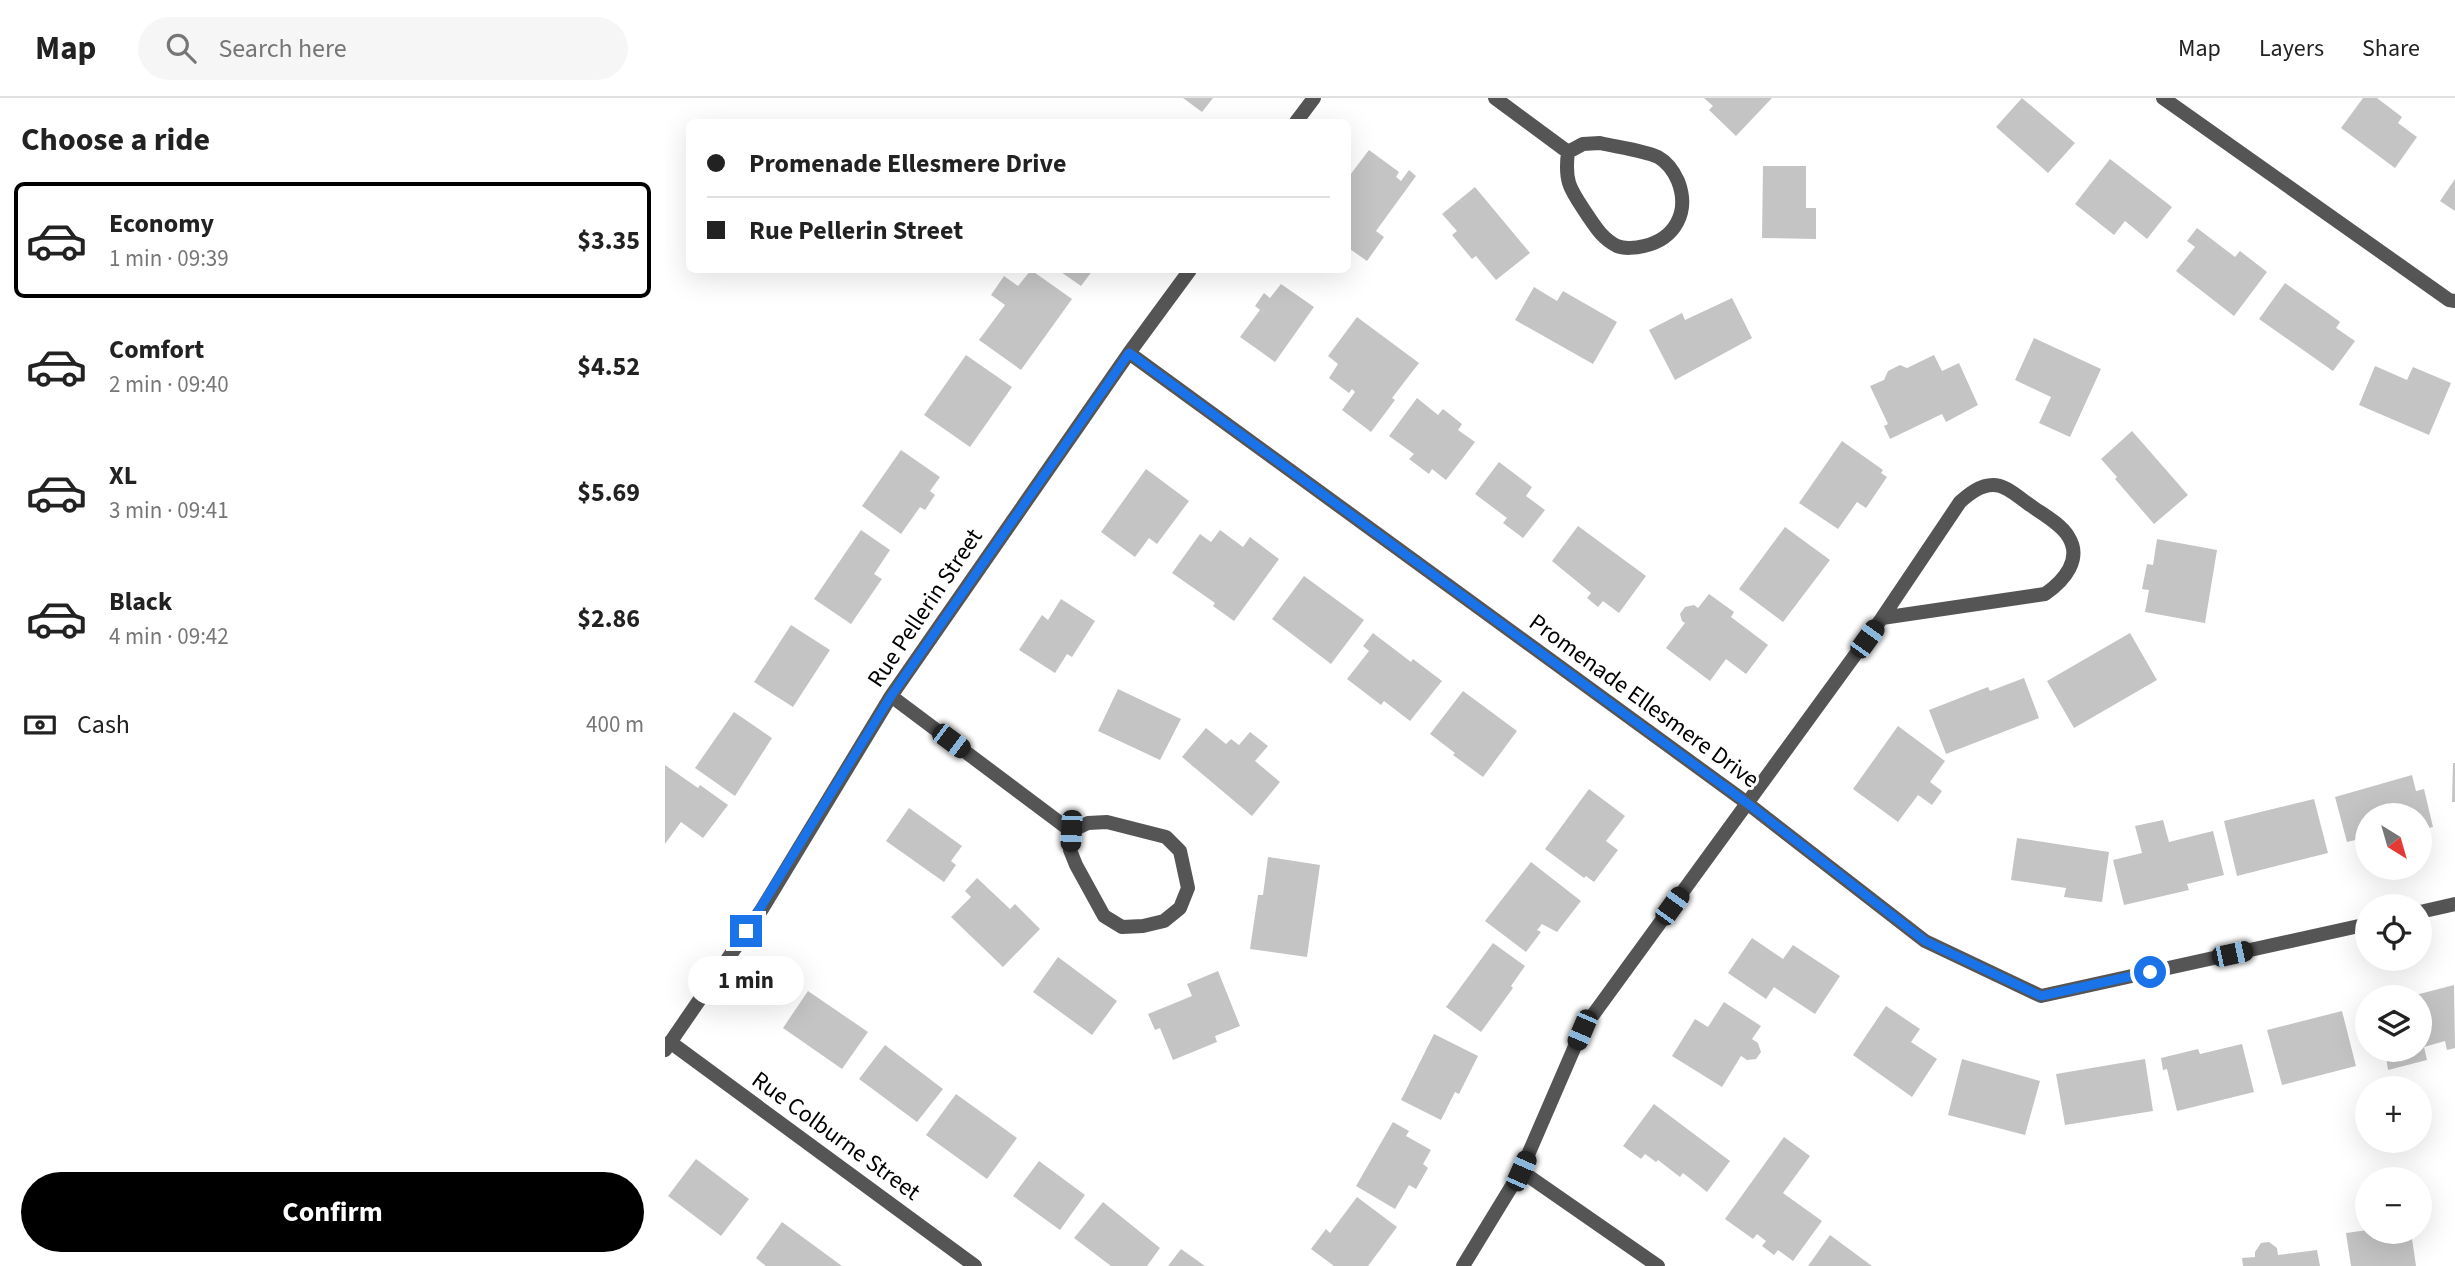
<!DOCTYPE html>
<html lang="en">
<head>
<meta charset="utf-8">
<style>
  :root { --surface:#fff; --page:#f6f6f6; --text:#222; --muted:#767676; --line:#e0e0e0; --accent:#000 }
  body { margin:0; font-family:"Source Sans 3",sans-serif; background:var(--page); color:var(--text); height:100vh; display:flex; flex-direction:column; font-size:26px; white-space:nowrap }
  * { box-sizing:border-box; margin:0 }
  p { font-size:23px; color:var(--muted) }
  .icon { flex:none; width:38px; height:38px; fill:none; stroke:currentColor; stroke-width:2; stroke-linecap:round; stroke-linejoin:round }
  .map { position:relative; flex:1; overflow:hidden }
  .panel { display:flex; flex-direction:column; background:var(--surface); width:665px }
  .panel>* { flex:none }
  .top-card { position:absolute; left:21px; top:21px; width:665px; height:154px; border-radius:10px; box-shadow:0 7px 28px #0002; display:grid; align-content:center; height:154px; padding:0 21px; background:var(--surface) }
  .needle { width:46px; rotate:143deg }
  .buttons { position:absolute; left:1690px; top:705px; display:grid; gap:14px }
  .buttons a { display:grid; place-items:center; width:77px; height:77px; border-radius:50%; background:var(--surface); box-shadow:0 7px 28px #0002; font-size:35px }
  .end { position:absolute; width:32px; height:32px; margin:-16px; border:9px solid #1a73e8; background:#fff; box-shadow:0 0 0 4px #fff }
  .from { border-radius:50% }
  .bubble { position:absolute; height:49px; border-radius:24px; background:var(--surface); box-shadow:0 7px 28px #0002; font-size:23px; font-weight:700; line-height:49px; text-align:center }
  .car { position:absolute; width:21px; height:42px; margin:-21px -10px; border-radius:9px; box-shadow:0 0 5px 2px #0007; background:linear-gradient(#222 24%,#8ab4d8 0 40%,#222 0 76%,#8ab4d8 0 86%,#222 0) }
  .top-card b { display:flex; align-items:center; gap:24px; height:66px; font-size:26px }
  .top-card b+b { border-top:2px solid var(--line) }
  .top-card i { width:18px; height:18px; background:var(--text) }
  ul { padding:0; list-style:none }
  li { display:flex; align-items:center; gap:21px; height:116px; margin:0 14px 10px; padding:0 7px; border:4px solid transparent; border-radius:10px }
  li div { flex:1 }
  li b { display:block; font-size:26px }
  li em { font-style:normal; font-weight:700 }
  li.on { border-color:var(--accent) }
  li>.icon { width:63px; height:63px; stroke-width:1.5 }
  h2 { padding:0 21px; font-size:32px; line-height:84px }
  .pay { display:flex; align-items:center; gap:18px; height:77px; padding:0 21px; font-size:26px }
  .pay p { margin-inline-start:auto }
  .action { display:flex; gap:14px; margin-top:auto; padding:14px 21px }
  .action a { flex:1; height:80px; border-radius:42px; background:var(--accent); color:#fff; font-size:28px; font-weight:700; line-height:80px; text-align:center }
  header { display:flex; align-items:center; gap:42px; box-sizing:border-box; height:98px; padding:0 35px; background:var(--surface); border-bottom:2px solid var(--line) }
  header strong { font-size:33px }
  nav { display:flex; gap:38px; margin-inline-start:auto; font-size:24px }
  .search { width:490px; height:63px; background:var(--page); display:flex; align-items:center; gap:18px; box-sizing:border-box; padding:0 24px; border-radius:38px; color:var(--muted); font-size:26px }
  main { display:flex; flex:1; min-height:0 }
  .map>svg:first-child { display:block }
</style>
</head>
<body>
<header>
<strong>Map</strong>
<div class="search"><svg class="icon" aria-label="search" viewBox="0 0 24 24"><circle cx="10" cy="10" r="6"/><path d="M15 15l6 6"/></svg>Search here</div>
<nav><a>Map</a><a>Layers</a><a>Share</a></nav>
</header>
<main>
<section class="panel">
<h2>Choose a ride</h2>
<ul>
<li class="on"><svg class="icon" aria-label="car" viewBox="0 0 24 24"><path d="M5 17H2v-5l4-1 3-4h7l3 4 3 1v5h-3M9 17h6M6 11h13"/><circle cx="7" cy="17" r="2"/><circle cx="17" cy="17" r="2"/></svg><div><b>Economy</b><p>1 min · 09:39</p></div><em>$3.35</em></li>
<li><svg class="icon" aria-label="car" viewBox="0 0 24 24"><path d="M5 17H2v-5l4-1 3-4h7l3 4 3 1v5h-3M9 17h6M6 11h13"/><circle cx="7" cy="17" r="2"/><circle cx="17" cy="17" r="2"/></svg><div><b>Comfort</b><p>2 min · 09:40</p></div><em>$4.52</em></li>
<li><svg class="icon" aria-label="car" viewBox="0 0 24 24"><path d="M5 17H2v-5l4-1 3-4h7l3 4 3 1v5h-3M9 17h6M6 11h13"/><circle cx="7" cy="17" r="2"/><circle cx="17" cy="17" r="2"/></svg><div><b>XL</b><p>3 min · 09:41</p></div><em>$5.69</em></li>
<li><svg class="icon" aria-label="car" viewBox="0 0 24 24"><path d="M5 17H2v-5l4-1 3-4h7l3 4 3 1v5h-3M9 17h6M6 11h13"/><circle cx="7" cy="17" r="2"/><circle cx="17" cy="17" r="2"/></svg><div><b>Black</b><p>4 min · 09:42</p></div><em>$2.86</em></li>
</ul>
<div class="pay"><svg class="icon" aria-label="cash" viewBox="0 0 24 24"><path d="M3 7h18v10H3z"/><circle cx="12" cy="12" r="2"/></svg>Cash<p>400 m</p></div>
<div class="action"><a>Confirm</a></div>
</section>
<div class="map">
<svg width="1790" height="1168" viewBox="0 0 1790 1168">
  <rect width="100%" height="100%" fill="#fff"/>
  <!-- building -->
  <path fill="#c4c4c4" d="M518,0H548L537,14Z
    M1039,0H1107L1071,38L1044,12L1048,8Z
    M1357,0L1410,45L1383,75L1331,29Z
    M1698,0H1712L1737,19L1733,25L1752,39L1730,70L1676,30Z
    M704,52L734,74L731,79L736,83L744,72L751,78L711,133L719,139L702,163L682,149V81Z
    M1445,61L1507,109L1482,141L1460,123L1449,137L1410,106Z
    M1098,68H1141V110H1151V141L1097,140Z
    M1790,81V113L1775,103Z
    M810,89L865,155L831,182L811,158L807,161L787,137L792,133L777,116Z
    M1532,130L1570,159L1575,153L1602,174L1569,218L1511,173L1530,149L1522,143Z
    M366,172L407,201L356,272L314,242L340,207L326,197L339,178L353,188Z
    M393,172H428L416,188Z
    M1620,185L1674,223L1675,224L1671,230L1690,243L1668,273L1594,221Z
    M616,186L649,209L610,264L575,239L595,212L590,208L599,195L605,200Z
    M869,189L892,203L898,193L952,224L928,266L850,222Z
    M1067,200L1087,240L1010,282L984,232L1017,215L1020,222Z
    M692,219L754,265L727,300L730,302L706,334L677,312L690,294L687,291L684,295L664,280L673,266L663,258Z
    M1369,240L1436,271L1405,339L1374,325L1386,299L1350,282Z
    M301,257L347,289L305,349L259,317Z
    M1269,257L1277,273L1294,265L1313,307L1281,324L1277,316L1225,341L1219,328L1223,326L1205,288L1219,282L1223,273L1235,267L1242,270Z
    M1710,268L1742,282L1748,269L1786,285L1764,337L1694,307Z
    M752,300L773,317L778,311L797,326L793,332L810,344L781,382L767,371L764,376L744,361L749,356L724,338Z
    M1467,333L1523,397L1489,426L1450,381L1452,379L1436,361Z
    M1177,343L1218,372L1216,375L1222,379L1201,410L1192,404L1173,431L1134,405Z
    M236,352L275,379L265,393L270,397L260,412L255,409L236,436L197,408Z
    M834,364L867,389L861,398L880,412L858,440L838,425L842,420L810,396Z
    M481,371L524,403L492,446L484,440L470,459L436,434Z
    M913,428L981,478L954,515L938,503L933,509L922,500L926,495L887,463Z
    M1120,429L1165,462L1118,524L1074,491Z
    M196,432L225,452L209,476L217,481L186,526L149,501Z
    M555,432L578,449L585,439L614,461L569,523L548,508L550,505L507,475L535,436L546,444Z
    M1492,441L1552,452L1540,525L1480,514L1484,492L1477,491L1482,466L1488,467Z
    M639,478L699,522L666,566L607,521Z
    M1044,496L1069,514L1066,519L1103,547L1081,576L1061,561L1045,583L1001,550L1020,525L1017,523L1015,516L1020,509L1029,507L1033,510Z
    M396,501L430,523L407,559L402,556L390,575L354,552L377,517L383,522Z
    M126,527L165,552L128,609L89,584Z
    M708,535L746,564L748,561L777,583L745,623L719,603L716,607L682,581L704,553L698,548Z
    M1465,535L1492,582L1409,630L1382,583Z
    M1359,580L1374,620L1281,656L1264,612L1323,589L1325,593Z
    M453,591L516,621L495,662L433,633Z
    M798,593L852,633L818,679L788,657L790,655L765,636Z
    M69,614L107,640L70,698L30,670Z
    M1233,628L1280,663L1265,684L1277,693L1267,707L1253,697L1233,724L1188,691Z
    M541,630L561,646L566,641L574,647L585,634L603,648L590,663L615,684L587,718L517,659Z
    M1788,665H1790V704H1787Z
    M0,667L33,690L35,687L63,707L38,740L16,724L0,746Z
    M1747,677L1751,693L1759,691L1768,729L1755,732V718H1703V739L1682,744L1670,699Z
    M924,691L960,718L941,743L953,752L929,784L921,778L919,780L880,751Z
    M1649,701L1663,755L1572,778L1559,723Z
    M244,710L297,748L286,763L291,767L279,784L221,743Z
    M1498,722L1504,744L1548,733L1559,777L1522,786L1524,792L1459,807L1448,762L1477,755L1470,728Z
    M1352,740L1444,754L1437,804L1399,799L1401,790L1346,782Z
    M603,759L655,767L642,859L585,851L593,797H598Z
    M866,764L916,803L892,834L877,826L872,832L876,834L861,854L820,823Z
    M312,780L345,811L350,806L375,831L338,869L286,819L306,799L300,793Z
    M1087,840L1118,861L1128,847L1175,878L1150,916L1109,889L1101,901L1063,875Z
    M828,845L860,868L846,888L848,890L816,934L781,909Z
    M393,859L452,903L427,937L368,894Z
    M553,873L575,928L550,938L552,944L508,962L495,930L490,932L483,916L527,898L522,886Z
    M1789,887L1790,950L1782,952L1780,943L1759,949L1762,962L1723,972L1720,952H1755V900L1733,899L1742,896L1743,899Z
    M143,893L203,934L177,971L118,930Z
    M1059,904L1096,928L1087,941L1093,945L1096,954L1091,961L1082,962L1076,958L1057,989L1007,958L1030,921L1043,929Z
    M1221,908L1255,931L1246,944L1272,961L1247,999L1188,957Z
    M1677,913L1691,968L1617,987L1602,932Z
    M769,936L813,958L794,996L790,994L776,1022L736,1002Z
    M1577,946L1589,994L1512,1013L1502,971L1498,972L1496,960L1533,951L1535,956Z
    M220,947L278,991L252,1024L194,981Z
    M1297,961L1375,983L1360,1037L1283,1017Z
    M1480,961L1488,1013L1400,1027L1391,976Z
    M291,996L352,1040L322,1081L261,1037Z
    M989,1006L1065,1063L1042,1094L1018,1075L1015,1079L993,1062L991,1064L980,1056L976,1061L958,1048Z
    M728,1024L744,1033L741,1038L766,1052L758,1066L763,1070L751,1091L744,1087L730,1111L691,1088Z
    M1119,1039L1145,1058L1118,1095L1157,1123L1128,1163L1113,1152L1109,1157L1097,1148L1101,1143L1092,1136L1088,1141L1060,1121Z
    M31,1061L84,1101L56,1138L3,1098Z
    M374,1063L420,1097L395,1132L348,1098Z
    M692,1099L732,1129L703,1168H669L646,1151L661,1131L665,1135Z
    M438,1104L495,1150L482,1168H446L409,1140Z
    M117,1124L177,1168H101L91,1160Z
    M1703,1132V1134H1746L1751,1168H1686L1681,1135Z
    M1165,1137L1207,1168H1143Z
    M1604,1144L1612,1150L1613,1157L1652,1152L1655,1168H1578L1577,1160L1590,1159V1154L1596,1145Z
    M516,1151L540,1168H503Z"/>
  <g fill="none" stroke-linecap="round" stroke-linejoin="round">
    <!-- street -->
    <path stroke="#555" stroke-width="14" d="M830,0L903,54
      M1498,0L1784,202L1790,203
      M631,24L649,0
      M935,45C952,49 978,52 993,59C1002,64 1009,74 1013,83C1025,114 1010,141 979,148C971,150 959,151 952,148C938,141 931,130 923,118C906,92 899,86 903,54L918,46Z
      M464,255L1082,705L1260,843L1376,898L1703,826
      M226,598L406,733
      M442,724L501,739L515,753L523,790L515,810L499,823L478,828L457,829L439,818L411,767L405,752L406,733L423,725Z
      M1755,814L1790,806
      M5,944L310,1168
      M0,952L97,811L226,598L464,255L525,172
      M856,1073L993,1168
      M798,1168L856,1073L917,932L1217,520L1295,404C1304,396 1315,387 1328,387C1342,387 1354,400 1365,407C1377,416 1395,425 1403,438C1418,461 1399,483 1380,496L1217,520"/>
  </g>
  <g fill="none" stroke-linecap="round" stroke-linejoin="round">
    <!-- route -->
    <path stroke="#1a73e8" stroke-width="9" d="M81,833L226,598L464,255L1082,705L1260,843L1376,898L1485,874"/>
  </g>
  <g text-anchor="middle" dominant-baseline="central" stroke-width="6" stroke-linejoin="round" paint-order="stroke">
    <!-- street labels -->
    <g font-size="24" fill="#000" stroke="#fff">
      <text transform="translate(260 510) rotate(-56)">Rue Pellerin Street</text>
      <text transform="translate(979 603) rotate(36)">Promenade Ellesmere Drive</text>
      <text transform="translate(171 1038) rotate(36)">Rue Colburne Street</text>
    </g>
  </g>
</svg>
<div class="buttons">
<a><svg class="needle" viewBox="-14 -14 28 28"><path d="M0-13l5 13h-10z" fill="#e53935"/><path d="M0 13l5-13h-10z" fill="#767676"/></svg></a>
<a><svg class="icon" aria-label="locate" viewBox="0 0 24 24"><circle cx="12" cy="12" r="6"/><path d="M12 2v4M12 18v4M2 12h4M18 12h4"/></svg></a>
<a><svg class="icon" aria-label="layers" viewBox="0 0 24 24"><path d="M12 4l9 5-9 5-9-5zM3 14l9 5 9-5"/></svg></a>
<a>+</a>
<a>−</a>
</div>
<i class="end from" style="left:1485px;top:874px"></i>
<i class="end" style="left:81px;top:833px"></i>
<div class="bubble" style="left:23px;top:858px;width:116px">1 min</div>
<i class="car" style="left:1202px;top:541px;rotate:36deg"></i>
<i class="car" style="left:286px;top:643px;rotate:127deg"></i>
<i class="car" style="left:406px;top:733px;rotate:183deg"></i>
<i class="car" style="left:1007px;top:808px;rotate:36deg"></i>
<i class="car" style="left:1567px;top:856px;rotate:78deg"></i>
<i class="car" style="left:917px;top:932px;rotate:203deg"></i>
<i class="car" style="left:856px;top:1073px;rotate:24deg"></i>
<div class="top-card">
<b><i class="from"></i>Promenade Ellesmere Drive</b>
<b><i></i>Rue Pellerin Street</b>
</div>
</div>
</main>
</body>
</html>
